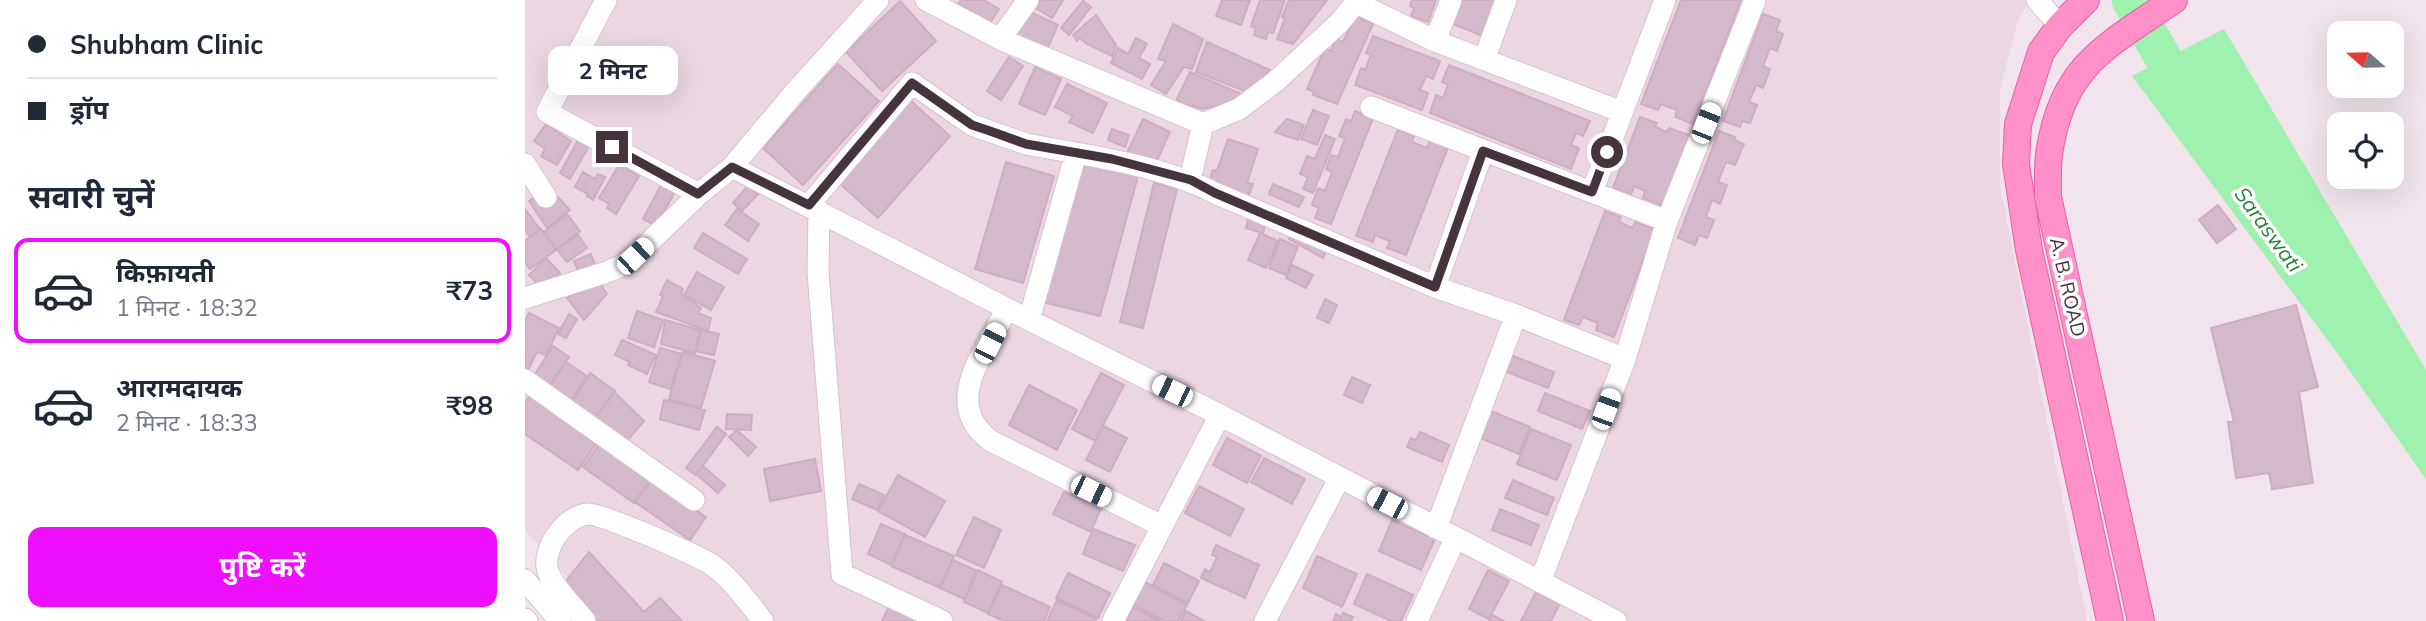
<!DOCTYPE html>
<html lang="hi">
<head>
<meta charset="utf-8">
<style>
  :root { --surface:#fff; --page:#f2f2f3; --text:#1f2937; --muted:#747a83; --line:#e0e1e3; --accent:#ed0ffe }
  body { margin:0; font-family:Mulish,"Noto Sans Devanagari",sans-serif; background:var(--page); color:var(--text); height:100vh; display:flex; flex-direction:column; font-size:26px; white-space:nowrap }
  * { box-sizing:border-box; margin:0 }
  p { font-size:23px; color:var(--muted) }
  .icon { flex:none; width:38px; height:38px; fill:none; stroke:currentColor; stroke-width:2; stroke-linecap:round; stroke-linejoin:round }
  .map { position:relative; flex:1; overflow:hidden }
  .side { display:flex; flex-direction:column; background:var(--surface); width:525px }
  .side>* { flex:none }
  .guide { display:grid; align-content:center; height:154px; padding:0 28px; background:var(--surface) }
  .needle { width:46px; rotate:290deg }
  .controls { position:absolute; left:1802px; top:21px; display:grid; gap:14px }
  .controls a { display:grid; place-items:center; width:77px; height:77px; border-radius:14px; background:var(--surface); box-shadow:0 7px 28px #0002; font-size:35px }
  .end { position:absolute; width:32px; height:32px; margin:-16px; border:9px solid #45343e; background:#fff; box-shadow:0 0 0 4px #fff }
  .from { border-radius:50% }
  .bubble { position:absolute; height:49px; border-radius:14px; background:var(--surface); box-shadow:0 7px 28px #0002; font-size:23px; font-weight:700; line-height:49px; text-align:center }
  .car { position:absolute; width:21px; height:42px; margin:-21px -10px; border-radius:9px; box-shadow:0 0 5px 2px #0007; background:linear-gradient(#fff 24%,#345 0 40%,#fff 0 76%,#345 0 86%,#fff 0) }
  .guide b { display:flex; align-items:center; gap:24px; height:66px; font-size:26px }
  .guide b+b { border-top:2px solid var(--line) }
  .guide i { width:18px; height:18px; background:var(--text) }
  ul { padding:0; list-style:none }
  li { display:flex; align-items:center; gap:21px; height:105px; margin:0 14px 10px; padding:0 14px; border:4px solid transparent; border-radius:14px }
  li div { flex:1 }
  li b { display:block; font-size:26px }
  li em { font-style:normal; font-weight:700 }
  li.selected { border-color:var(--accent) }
  li>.icon { width:63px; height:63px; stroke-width:1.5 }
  h2 { padding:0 28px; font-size:32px; line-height:84px }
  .cta { display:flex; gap:14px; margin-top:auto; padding:14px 28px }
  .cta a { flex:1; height:80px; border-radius:14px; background:var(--accent); color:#fff; font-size:28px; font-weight:700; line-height:80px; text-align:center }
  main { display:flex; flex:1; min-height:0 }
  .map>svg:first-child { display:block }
</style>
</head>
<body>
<main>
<section class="side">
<div class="guide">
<b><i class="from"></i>Shubham Clinic</b>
<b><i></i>ड्रॉप</b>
</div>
<h2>सवारी चुनें</h2>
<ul>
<li class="selected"><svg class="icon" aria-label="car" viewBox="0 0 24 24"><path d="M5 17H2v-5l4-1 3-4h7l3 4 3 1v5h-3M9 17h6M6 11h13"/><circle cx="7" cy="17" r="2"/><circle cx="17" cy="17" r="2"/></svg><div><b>किफ़ायती</b><p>1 मिनट · 18:32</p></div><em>₹73</em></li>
<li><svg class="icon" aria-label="car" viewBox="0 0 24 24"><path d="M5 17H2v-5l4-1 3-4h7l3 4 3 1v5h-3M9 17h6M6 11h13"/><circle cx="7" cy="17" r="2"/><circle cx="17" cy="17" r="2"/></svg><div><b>आरामदायक</b><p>2 मिनट · 18:33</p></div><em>₹98</em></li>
</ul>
<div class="cta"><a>पुष्टि करें</a></div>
</section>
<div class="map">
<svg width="1901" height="621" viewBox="0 0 1901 621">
  <rect width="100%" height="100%" fill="#f2e4ec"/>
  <!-- residential -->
  <path fill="#ebd6e1" d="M0,0H1504L1492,23L1475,89V186L1562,621H80L0,530Z"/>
  <!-- water -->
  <path fill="#9ef1ae" d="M1699,29L1901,370V479L1815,357L1607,76Z"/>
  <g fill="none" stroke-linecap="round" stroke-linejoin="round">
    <!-- river -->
    <path stroke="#9ef1ae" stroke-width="37" d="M1605,0L1664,103"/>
  </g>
  <!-- building -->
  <path fill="#d4b9ca" stroke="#cfacc2" stroke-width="2" d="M436,0H459L474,9L462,27L432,7Z
    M516,0H538L527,18L511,8Z
    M697,0H725L716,25L691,16Z
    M735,0H760L748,33L743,32L741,39L729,35L731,28L726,26Z
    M764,0H802L768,44L752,39L760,18L757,17Z
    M887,0H911L903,22L886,16L889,8L885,6Z
    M931,0H975L960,37L923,22Z
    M1156,0H1216L1168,124L1150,117L1152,110L1136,104L1133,110L1116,104Z
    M375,1L411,41L357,91L321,52Z
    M558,1L566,7L544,35L536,28Z
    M501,10L533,25L519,56L487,40Z
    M1238,14L1255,20L1251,31L1258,34L1252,51L1245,48L1238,66L1245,69L1238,88L1231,85L1224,102L1232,105L1225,123L1217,121L1215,127L1198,121Z
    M571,15L591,45L587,56L562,44L554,38L552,41L548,35Z
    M830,16L848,24L812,104L788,95L789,92L782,89L800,48L806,51L811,38L818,42Z
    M648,24L678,39L667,69L659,67L641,94L626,85L641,61L633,59Z
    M848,36L915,61L908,79L901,76L895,90L903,93L897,110L830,85L836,68L840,70L846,55L841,53Z
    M611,38L622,44L614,58L625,64L617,79L586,63L593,48L603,54Z
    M682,42L745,70L722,92L671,72Z
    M484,57L498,66L476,100L462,91Z
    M313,64L354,101L278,185L238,148Z
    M924,65L1065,121L1058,136L1051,133L1046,145L1054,148L1046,169L905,113L911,95L918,98L923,85L917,82Z
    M510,67L536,79L520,115L494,104Z
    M665,72L719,95L698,105L677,109L651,101Z
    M542,84L582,103L568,133L544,122L548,116L530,107Z
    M386,101L425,136L353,218L314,183Z
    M788,110L804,116L792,145L776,139Z
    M830,111L848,118L806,224L790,218L794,208L787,205L793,188L800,191L807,172L801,169L806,155L813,157L820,138L814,136L821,119L826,121Z
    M1115,117L1132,123L1130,127L1142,132L1144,128L1164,135L1138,206L1118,198L1120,191L1109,186L1106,194L1088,188Z
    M618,119L645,132L630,165L602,153Z
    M762,119L779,125L773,140L750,132Z
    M21,124L46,141L32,165L16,156L20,149L9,141Z
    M587,129L604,135L600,147L583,140Z
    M873,129L889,136L887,142L902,148L905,140L923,147L881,255L862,248L865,241L850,235L848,242L831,236Z
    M1194,131L1210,137L1209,140L1219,144L1210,165L1201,162L1193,182L1202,185L1195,204L1187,200L1181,217L1189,220L1182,238L1174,235L1170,245L1153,238Z
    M800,135L810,139L788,193L778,189L783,177L775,174L782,156L790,159Z
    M703,139L733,149L722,183L728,184L723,198L683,184L688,170L692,171Z
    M53,140L64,146L45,179L35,173Z
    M559,160L613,176L575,316L517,302Z
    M481,162L529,176L498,283L450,269Z
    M94,165L114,176L91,214L82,208L84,204L74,198Z
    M58,172L70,179L73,174L80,177L68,200L62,196L63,194L50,187Z
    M629,183L652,189L618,328L595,322Z
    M748,184L779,197L774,207L744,194Z
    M136,185L150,192L131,226L118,219Z
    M223,186L233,194L217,211L208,203Z
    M31,195L45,210L22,228L4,201L11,196L18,205Z
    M1693,205L1711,229L1692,243L1674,220Z
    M0,209L15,229L5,237L0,230Z
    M212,209L234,224L223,241L200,225Z
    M1080,211L1096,217L1094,222L1108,228L1110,222L1130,229L1089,337L1071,330L1073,323L1058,317L1054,325L1039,320Z
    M725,213L742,218L738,233L721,228Z
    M42,214L55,231L31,250L19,232Z
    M16,229L31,250L5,269L0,263V241Z
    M769,229L803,247L798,258L764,239Z
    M178,233L222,259L213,274L169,248Z
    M735,233L753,241L741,268L723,260Z
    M53,235L62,248L42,262L32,249Z
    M755,239L773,247L761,275L744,268Z
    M66,254L72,271L56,278L49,261Z
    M21,258L35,273L18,290L4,275Z
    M767,265L788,275L781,288L761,278Z
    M172,272L199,287L186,310L159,295Z
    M71,278L82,294L59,320L42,298Z
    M142,280L158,289L156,294L176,308L173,313L186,318L183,331L131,312L138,297L135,295Z
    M800,299L812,305L804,323L792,318Z
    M1771,305L1793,387L1774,392L1788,483L1747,489L1744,473L1711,478L1703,422H1709L1686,328Z
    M112,311L138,320L129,347L103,338Z
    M4,313L34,328L21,355L12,352L1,374L0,321Z
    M44,314L52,319L41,338L33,334Z
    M140,320L175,330L170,353L136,344Z
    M176,330L194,334L189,355L171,351Z
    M97,340L131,355L122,374L103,365L105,362L90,355Z
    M28,346L44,357L22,389L7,379Z
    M135,348L157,354L145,389L124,382Z
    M158,352L190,361L176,408L144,399Z
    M983,354L1029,372L1023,388L977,370Z
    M41,362L62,376L45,402L24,388Z
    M65,373L90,391L70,418L47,403Z
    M576,373L599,385L570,441L547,429Z
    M827,377L845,385L837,403L819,395Z
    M504,385L552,410L532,450L484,425Z
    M89,392L119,421L102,441L70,418Z
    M1020,393L1065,411L1057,429L1013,411Z
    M6,394L74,439L53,470L0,434V402Z
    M139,400L180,410L174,430L135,419Z
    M961,409L1005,427L994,454L950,436Z
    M202,414L227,415L226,430L201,429Z
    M578,426L602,438L585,472L561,460Z
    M192,427L201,434L171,475L161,468Z
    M1006,429L1046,445L1032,480L992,464Z
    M212,430L231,447L223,456L204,437Z
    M895,432L924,445L917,462L882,447L886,438L891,440Z
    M702,438L736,456L722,483L688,465Z
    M75,443L126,479L109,503L58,467Z
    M739,458L780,479L767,504L726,482Z
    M290,459L296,491L245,501L239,469Z
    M178,466L200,485L193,493L171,474Z
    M373,475L420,501L400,537L353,511Z
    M126,480L181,517L165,540L110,502Z
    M988,480L1029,498L1022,515L980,498Z
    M334,484L359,495L352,510L327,499Z
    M674,486L719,509L705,536L660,513Z
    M539,492L576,508L566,532L528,514Z
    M975,509L1014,525L1006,545L967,530Z
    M449,517L476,530L459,568L431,555Z
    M867,520L910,539L896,570L854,551Z
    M356,524L380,534L366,565L343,554Z
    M568,529L610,545L598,571L558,554Z
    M380,535L429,556L415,588L366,566Z
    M691,545L734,565L720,598L676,578L680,569L685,572L692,557L687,555Z
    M64,552L119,612L135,598L157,621H68L37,586Z
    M792,556L832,574L817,607L778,588Z
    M428,560L452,571L439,599L415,588Z
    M639,563L674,581L663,603L628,585Z
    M453,570L477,582L463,613L439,602Z
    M963,570L984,581L964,619L944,609Z
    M543,573L585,593L573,618L531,598Z
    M842,574L888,595L876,621H866L829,604Z
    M620,582L662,605L653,621H639L608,604Z
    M477,585L525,607L519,621H479L463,614Z
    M1012,590L1035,603L1026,621H996Z
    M532,600L571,619L570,621H522Z
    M364,606L388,619L387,621H357Z
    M608,607L635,621H601Z
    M661,611L679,621H656Z
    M818,613L828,617L826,621H808L811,614L816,617Z
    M967,615L979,621H964Z"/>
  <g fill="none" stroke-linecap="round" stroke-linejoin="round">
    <!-- minor casing -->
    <g stroke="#d9c1ce" stroke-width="23">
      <path id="minor" d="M81,0L22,112L174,194
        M401,0L475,39L503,0
        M1512,0L1535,26
        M832,3L910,41L1097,112
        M475,39L678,124
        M910,41L926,0
        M959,60L981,0
        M846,107L1142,221
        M551,153C596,161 650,172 690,193L910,287L991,315L1100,359
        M0,164L21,197
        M207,167L504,320L695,415L1091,621
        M665,180L678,124L714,109L751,81L814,23L833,0
        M1067,192L1140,0
        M284,205L387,83L447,125L501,144L551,153L504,320
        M294,211L293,272L317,574L417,621
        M910,287L958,151
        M0,298L82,272L96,266L110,256L174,194L207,167L270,92L353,0
        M482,309C461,350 415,403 466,441L637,526
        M0,380L169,500
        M911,528L991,315
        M0,580L35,621
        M1015,582L1100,359L1142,221L1230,0
        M0,619L2,621
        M60,621C50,608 30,589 24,574C14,552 39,516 63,514C76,513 174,556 187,565C207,579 223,602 238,621
        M588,621L695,415
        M740,621L814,479
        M892,621L930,539"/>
    </g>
    <!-- major casing -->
    <g stroke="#e65fa5" stroke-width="28">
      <path id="major" d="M1561,0L1535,26L1516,52L1493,124L1491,164L1504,250L1585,621
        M1616,621L1523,197C1523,181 1522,163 1525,148C1539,63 1584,45 1649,0"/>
    </g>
    <!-- minor -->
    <use href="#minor" stroke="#fff" stroke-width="21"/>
    <!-- major -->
    <use href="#major" stroke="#ff91c8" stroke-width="26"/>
  </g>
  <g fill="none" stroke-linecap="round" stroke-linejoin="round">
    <!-- route -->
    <path stroke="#45343e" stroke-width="9" d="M87,147L173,194L207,167L284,205L387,83L447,125L465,131L501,144L587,159L666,180L690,193L910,287L958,151L1067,192L1082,152"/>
  </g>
  <g text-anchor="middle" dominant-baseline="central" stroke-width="7" stroke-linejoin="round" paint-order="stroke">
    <!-- street labels -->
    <g font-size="19" fill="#45343e" stroke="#fff">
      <text transform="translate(1543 287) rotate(77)">A. B. ROAD</text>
    </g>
    <!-- water labels -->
    <g font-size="21" font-style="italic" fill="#238236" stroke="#fff">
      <text transform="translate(1744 229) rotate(54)">Saraswati</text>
    </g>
  </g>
</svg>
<div class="controls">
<a><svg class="needle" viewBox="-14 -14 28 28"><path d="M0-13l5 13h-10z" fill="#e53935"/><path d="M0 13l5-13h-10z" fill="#747a83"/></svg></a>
<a><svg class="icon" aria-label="locate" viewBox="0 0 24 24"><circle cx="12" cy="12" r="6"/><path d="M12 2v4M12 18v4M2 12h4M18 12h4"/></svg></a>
</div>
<i class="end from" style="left:1082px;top:152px"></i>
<i class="end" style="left:87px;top:147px"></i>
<div class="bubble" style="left:23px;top:46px;width:130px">2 मिनट</div>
<i class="car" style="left:1181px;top:123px;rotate:22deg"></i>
<i class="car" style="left:110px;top:256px;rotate:46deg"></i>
<i class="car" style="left:465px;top:343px;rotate:27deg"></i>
<i class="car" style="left:647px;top:391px;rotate:296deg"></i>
<i class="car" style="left:1081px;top:409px;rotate:20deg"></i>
<i class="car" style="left:566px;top:491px;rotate:116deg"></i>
<i class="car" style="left:862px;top:503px;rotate:297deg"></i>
</div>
</main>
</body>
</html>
